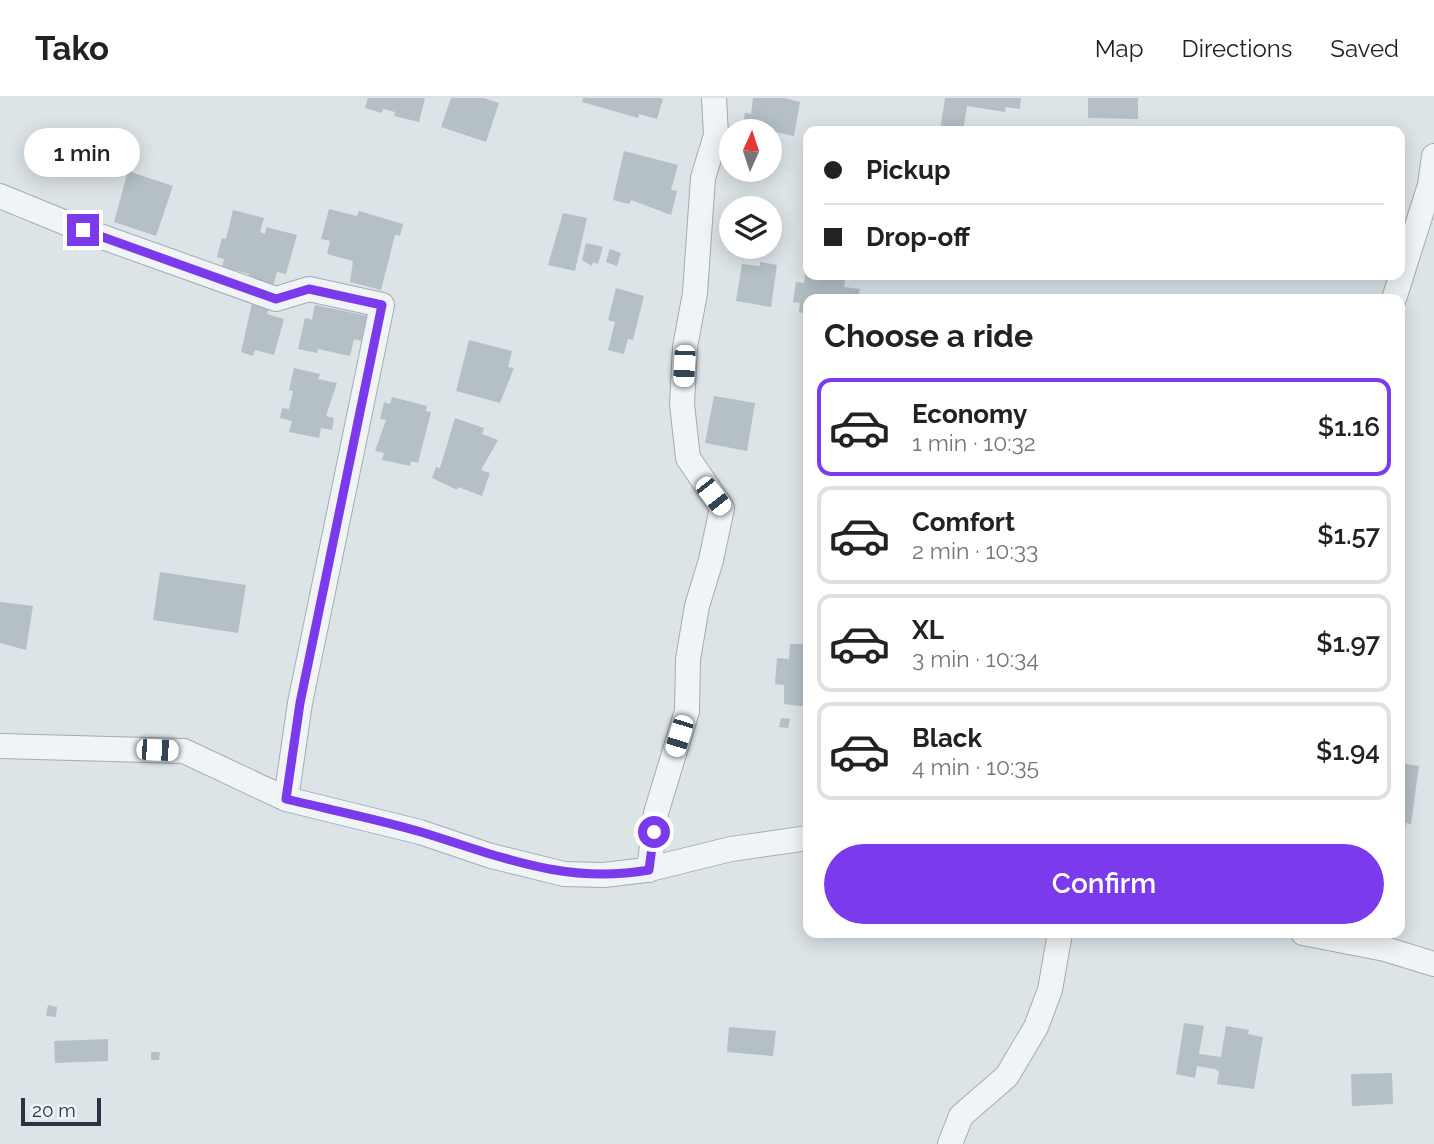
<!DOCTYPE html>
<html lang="en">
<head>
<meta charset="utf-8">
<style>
  :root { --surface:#fff; --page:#f6f6f6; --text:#222; --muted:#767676; --line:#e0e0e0; --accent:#7c3aed }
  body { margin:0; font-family:Raleway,sans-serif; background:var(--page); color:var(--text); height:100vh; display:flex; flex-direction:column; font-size:26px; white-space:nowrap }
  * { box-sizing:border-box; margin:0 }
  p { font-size:23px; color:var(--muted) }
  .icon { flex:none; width:38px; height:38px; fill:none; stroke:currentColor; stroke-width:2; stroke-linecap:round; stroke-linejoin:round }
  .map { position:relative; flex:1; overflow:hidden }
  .panel { position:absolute; left:803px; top:196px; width:602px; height:644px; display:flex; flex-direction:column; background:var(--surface); border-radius:14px; box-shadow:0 4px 18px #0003 }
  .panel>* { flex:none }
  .hud { position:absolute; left:803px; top:28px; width:602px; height:154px; border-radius:14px; box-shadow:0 4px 18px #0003; display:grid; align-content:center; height:154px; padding:0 21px; background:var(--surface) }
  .needle { width:46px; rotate:3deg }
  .tools { position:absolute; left:719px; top:21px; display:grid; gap:14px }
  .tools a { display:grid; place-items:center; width:63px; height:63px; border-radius:50%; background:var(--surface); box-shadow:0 4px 18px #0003; font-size:35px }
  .scale { position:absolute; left:21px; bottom:18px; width:80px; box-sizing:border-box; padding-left:7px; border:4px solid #263540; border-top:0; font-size:19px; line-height:24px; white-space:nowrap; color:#263540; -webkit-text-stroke:5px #edf3f6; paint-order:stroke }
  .end { position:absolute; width:32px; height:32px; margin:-16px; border:9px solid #7c3aed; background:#fff; box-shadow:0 0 0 4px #fff }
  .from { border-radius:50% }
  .bubble { position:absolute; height:49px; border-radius:24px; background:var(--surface); box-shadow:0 4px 18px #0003; font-size:23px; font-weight:600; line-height:49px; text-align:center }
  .car { position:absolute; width:21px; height:42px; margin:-21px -10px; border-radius:9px; box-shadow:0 0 5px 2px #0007; background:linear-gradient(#fff 24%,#345 0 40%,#fff 0 76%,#345 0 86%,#fff 0) }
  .hud b { display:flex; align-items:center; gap:24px; height:66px; font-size:26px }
  .hud b+b { border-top:2px solid var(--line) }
  .hud i { width:18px; height:18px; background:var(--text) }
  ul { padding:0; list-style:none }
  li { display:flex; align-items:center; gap:21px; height:98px; margin:0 14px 10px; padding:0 7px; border:4px solid var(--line); border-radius:14px }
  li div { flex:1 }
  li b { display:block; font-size:26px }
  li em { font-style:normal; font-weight:600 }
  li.current { border-color:var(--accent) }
  li>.icon { width:63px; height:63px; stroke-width:1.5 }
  h2 { padding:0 21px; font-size:32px; line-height:84px }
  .cta { display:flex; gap:14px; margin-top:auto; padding:14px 21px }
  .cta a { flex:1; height:80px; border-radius:42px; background:var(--accent); color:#fff; font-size:28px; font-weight:600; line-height:80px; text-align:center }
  header { display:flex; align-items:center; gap:42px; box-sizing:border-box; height:98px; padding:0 35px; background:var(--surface); border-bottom:2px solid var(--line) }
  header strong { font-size:33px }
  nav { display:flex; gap:38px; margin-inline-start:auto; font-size:24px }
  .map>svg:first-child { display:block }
</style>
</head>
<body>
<header>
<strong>Tako</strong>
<nav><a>Map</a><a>Directions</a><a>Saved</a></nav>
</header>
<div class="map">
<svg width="1434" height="1046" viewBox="0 0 1434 1046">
  <rect width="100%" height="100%" fill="#dde4e8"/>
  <!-- building -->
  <path fill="#b4bfc6" d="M368,0H425L419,24L394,18L395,14L383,11L382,15L365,10Z
    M451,0H484L499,5L486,44L441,29Z
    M583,0H659L663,1L657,21L639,16L638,20L582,4Z
    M753,0H784L800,4L794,38L743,27L745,15L751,16Z
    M945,0H1021L1020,11L1006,9L1005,14L967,8L963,33H940Z
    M1088,0H1138V21L1088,20Z
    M624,53L678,67L671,92L677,93L671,117L631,102L629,106L613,102Z
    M128,73L173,88L156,138L114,124Z
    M329,111L357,118L359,113L403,126L400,138L395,137L381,192L350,184L353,163L327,156L330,143L321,141Z
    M233,112L264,120L260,134L265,136L266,129L297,137L286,176L277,174L273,188L248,181L249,176L222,169L224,161L217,159L222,140L226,141Z
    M563,115L587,120L575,173L548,167Z
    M586,145L603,149L598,166L593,164L592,168L582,162Z
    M610,151L621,155L617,168L606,164Z
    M760,164L777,167L771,209L736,203L742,166L760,168Z
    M806,170L808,177H846L844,189L860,191L858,201H808V216L799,214L800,205L793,204L796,184L804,185Z
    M616,190L644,198L633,242L628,241L624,256L608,252L615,224L608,222Z
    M252,205L269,210L267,216L284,221L274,257L255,252L253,258L241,254Z
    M315,207L368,218L362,243L354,241L350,258L318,251L317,255L298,251L305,220L312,222Z
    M469,242L512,253L508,269L514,270L500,305L456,293Z
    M294,270L320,276L318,281L337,285L326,318L334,320L332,332L321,330L319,340L289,334L292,323L280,320L282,310L289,311L293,293L289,292Z
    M714,298L755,305L747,353L705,345Z
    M392,299L427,308L426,313L431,314L418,365L411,363L410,368L382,362L384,355L375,353L386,322L380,321L384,304L390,306Z
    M455,320L484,330L482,336L498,342L481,372L490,375L482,398L458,389L457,392L432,380L436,369L440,370Z
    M160,474L246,487L238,535L153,522Z
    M0,504L33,508L26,552L0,545Z
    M790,546H808V609L784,606V587L775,586L777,560L789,561Z
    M781,620L790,621L788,630L779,629Z
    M1400,665L1419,668L1411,726L1406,725L1404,739H1400Z
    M48,907L57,909L56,919L46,918Z
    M1184,925L1204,928L1199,956L1221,959L1226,928L1249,932L1248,936L1263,939L1254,991L1217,986L1219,974L1215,971L1197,968L1195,980L1176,976Z
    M729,929L776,933L773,958L727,954Z
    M108,941V963L55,965L54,943Z
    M151,954H160L159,962H151Z
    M1392,975L1393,1006L1352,1008L1351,976Z"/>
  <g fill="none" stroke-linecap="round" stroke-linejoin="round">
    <!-- street casing -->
    <g stroke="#a2acb2" stroke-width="26">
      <path id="street" d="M0,98L83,132L276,201L309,191L382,207L300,605L286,701
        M1394,201L1430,87L1434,58
        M0,648L184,653L286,701L420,734L491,758L564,776L604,777L646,772L731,751L808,740
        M649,772L656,715L687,613L688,561L697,508L711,462L722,410L688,360L682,306L685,249L695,195L703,80L716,37L714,0
        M1303,835L1385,851L1434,866
        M950,1046L961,1018L1007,978L1036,929L1050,892L1060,835"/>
    </g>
    <!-- street -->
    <use href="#street" stroke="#f0f4f6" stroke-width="24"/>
  </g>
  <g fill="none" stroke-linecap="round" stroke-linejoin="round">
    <!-- route -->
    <path stroke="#7c3aed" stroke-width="9" d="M83,132L276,201L309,191L382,207L300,605L286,701C331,712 377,721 421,734C500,758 565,787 649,772L654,734"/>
  </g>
</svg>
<div class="tools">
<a><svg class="needle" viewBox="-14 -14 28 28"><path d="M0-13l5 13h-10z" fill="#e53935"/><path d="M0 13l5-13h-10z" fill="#767676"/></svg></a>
<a><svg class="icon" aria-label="layers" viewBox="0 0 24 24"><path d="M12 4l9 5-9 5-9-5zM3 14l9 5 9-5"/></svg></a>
</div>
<div class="scale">20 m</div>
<i class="end from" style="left:654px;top:734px"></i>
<i class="end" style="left:83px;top:132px"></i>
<div class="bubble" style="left:24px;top:30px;width:116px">1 min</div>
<i class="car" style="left:684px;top:268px;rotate:183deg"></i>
<i class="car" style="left:713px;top:398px;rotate:142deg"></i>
<i class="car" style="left:679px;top:638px;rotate:197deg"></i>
<i class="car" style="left:157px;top:652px;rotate:92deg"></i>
<div class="hud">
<b><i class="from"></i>Pickup</b>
<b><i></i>Drop-off</b>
</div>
<section class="panel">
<h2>Choose a ride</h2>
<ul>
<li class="current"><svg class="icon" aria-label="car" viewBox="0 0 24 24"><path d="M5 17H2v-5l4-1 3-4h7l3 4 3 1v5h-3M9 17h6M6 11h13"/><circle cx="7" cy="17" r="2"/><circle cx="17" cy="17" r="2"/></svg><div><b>Economy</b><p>1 min · 10:32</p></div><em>$1.16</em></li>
<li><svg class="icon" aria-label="car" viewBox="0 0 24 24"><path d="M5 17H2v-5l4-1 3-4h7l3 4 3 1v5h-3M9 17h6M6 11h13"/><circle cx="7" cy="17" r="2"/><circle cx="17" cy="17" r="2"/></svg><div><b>Comfort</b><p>2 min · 10:33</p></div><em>$1.57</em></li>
<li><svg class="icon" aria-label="car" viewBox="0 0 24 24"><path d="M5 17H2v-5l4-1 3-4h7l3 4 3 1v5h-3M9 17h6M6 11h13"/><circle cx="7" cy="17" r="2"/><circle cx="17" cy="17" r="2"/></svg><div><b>XL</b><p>3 min · 10:34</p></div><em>$1.97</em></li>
<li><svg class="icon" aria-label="car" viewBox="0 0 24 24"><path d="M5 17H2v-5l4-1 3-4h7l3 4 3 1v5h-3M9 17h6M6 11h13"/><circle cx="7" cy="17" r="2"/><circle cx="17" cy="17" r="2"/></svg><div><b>Black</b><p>4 min · 10:35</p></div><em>$1.94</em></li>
</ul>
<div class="cta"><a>Confirm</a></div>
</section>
</div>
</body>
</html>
